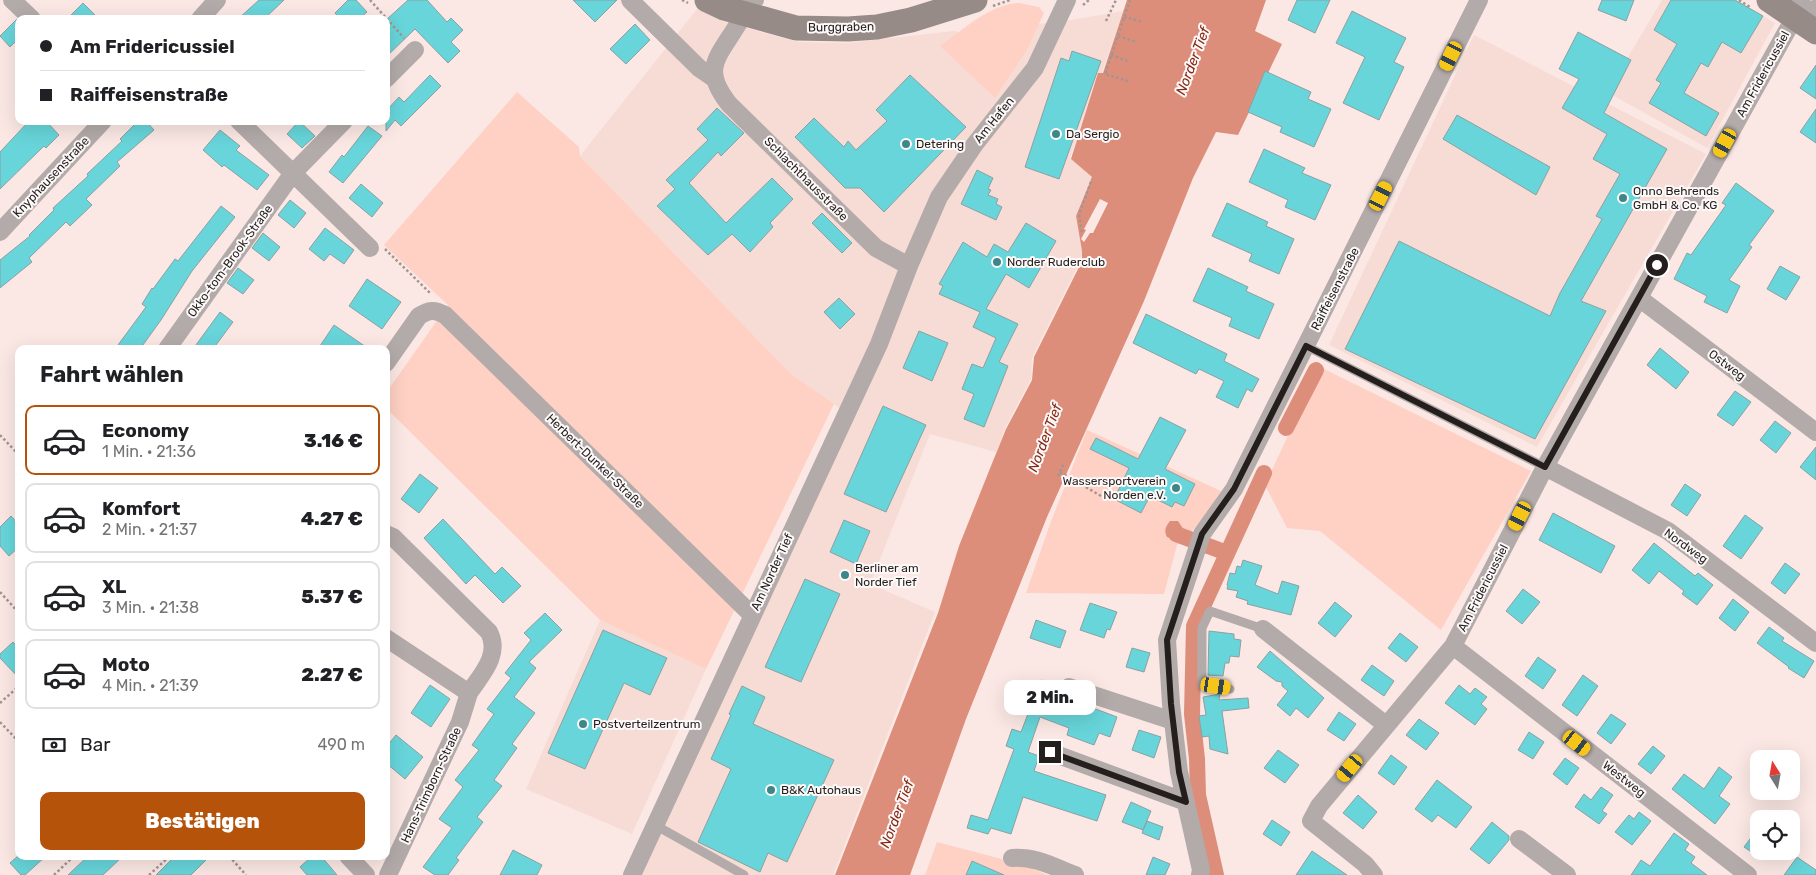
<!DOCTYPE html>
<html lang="de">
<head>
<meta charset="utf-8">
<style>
  :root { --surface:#fff; --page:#f2f2f2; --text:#202124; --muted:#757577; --line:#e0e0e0; --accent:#b45309 }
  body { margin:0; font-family:Rubik,sans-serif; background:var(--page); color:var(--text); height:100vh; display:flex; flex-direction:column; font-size:19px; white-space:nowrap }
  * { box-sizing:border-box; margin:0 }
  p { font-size:16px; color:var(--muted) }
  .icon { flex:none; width:28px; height:28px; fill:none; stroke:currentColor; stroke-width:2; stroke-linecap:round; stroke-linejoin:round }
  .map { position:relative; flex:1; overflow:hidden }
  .panel { position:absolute; left:15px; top:345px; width:375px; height:515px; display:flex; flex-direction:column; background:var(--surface); border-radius:10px; box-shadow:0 5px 20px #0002 }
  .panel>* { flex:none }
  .hud { position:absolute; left:15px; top:15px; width:375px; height:110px; border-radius:10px; box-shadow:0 5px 20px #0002; display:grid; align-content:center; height:110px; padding:0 25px; background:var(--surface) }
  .needle { width:32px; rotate:349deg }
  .fabs { position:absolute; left:1750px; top:750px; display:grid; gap:10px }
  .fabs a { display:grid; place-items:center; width:50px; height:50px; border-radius:10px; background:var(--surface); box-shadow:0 5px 20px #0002; font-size:25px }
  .end { position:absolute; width:22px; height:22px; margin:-11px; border:6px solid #241e1c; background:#fff; box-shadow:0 0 0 2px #fff }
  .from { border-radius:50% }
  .bubble { position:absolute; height:35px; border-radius:10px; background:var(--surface); box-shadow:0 5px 20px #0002; font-size:16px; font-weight:800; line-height:35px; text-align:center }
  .car { position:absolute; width:15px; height:30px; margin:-15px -8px; border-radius:6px; box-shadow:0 0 4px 1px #0007; background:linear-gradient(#f5c518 24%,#345 0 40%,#f5c518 0 76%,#345 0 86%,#f5c518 0) }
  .hud b { display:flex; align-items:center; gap:18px; height:48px; font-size:19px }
  .hud b+b { border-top:1px solid var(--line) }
  .hud i { width:12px; height:12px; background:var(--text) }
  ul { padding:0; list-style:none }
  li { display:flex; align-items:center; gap:15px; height:70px; margin:0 10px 8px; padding:0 15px; border:2px solid var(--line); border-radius:10px }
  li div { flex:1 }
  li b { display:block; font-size:19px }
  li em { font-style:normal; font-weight:800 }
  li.current { border-color:var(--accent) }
  li>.icon { width:45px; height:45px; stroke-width:1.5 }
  h2 { padding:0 25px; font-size:22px; line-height:60px }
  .pay { display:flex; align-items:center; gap:12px; height:55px; padding:0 25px; font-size:19px }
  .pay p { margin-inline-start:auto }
  .action { display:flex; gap:10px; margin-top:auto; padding:10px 25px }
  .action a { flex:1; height:58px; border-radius:10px; background:var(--accent); color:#fff; font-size:20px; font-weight:800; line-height:58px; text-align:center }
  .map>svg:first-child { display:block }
</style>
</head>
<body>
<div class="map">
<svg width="1816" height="875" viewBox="0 0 1816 875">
  <rect width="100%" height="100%" fill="#fbe8e4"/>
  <!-- built -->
  <path fill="#f7dcd5" d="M1662,0H1735L1775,23L1707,148L1607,92Z
    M697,9L725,22L798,42L849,43L953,31L965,33L1071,20L1123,11L1102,73H1098L1070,158L1092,177L1076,216L1082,251L1081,260L1032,358L1031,379L1005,428L996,452L930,434L870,584L935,612L833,875H640L852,417L790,373L580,156Z
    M1474,35L1706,154L1537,447L1329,345Z
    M600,620L706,669L632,834L526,789Z"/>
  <!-- green -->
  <path fill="#ffd0c4" d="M1019,3L1039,7L1044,13L1028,48L995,98L940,46C965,29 988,5 1019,3Z
    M517,92L579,147L580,156L790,373L834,404L706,669L600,620L386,408V393L448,305L384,245Z
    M1320,367L1531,471L1441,630L1320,531L1287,528L1265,485Z
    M1087,430L1221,491L1203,520L1177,545L1164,594L1026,593L1050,524Z
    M937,842L1025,865L1047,875H925Z"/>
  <!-- water -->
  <path fill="#dd8e7b" d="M1127,0H1266L1255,31L1282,44L1238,135L1216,132L1193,178L1144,301L1047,517L966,719L910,875H835L938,613L959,546L991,466L1006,429L1032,380L1034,357L1082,261V251L1076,216L1092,177L1071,159L1098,73H1103Z
    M1170,521H1178L1184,530V539L1178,541L1167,537C1164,531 1165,527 1170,521Z"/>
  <!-- pier -->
  <path fill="#fbe8e4" d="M1100,199L1108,203L1093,233H1090L1084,242L1081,239L1086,230L1084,229Z"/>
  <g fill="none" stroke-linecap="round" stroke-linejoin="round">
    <!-- canal -->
    <path stroke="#dd8e7b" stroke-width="16" d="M1286,428L1316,370
      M1176,534L1227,553
      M1216,875L1198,795L1197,759L1192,714L1194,626L1264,473"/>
  </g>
  <!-- building -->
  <path fill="#67d5da" stroke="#8da0a1" d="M259,0H284L264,19H238Z
    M348,0H356L367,12L359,19H340L335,13Z
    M408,0H427L447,22L451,18L463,30L451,42L460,51L448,63L415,29L386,57V20Z
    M573,0H617L595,22Z
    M1297,0H1330L1315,33L1288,20Z
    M1602,0H1634L1626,21L1598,10Z
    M1671,0H1735L1763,16L1741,53L1722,42L1708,67L1701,63L1684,93L1719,113L1706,136L1649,103L1661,83L1656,80L1677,44L1654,30Z
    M83,3L99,19H67Z
    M1352,11L1406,38L1394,62L1404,67L1379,120L1343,103L1365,57L1336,43Z
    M17,19L19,21V38L10,47L0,36Z
    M635,24L650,40L626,64L610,49Z
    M1578,32L1631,60L1604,113L1667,149L1581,301L1606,311L1535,439L1345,349L1399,241L1550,316L1560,293L1602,219L1596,216L1620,174L1593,159L1607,134L1562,108L1579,79L1559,69Z
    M1072,51L1101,61L1059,179L1025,167L1061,58L1069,61Z
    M1816,65V99L1800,88Z
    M1265,71L1311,92L1308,99L1331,109L1314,147L1280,132L1282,127L1248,112Z
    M430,75L441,86L401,126L395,120L386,131V111L399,97L404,102Z
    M910,75L966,127L884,212L860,188H845L795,137L814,118L844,147L848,141L856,150L887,121L876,110Z
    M717,108L744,133L721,156L718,152L689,183L726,223L772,178L793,199L770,223L773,227L750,252L732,234L708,255L657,206L675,189L666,180L708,140L697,129Z
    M1816,109V143L1800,132Z
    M1457,115L1550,167L1536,195L1443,139Z
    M29,121H46L59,135L46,148L44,146L0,189V152Z
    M138,121H146L154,130L117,162L120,166L86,199L92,205L70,226L66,222L29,258L32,262L0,288V260L30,236L29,235L54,210L53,208L88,176L87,174L122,141L120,139Z
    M299,121L315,136L302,148L287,134Z
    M368,126L382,136L343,183L329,172L342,155L344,157Z
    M220,130L240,146L236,150L269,175L257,190L224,165L222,167L203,150Z
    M1264,149L1305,168L1302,173L1331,185L1315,220L1285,207L1288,200L1249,182Z
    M977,170L993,178L988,189L991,190L988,195L998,199L996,204L1002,207L996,220L961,204Z
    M1736,183L1774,211L1749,245L1752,247L1729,280L1740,286L1727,313L1704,302L1707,296L1674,279L1687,253L1691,255L1726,205L1722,203Z
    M361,184L383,203L372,217L349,198Z
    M290,200L306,213L294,228L278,215Z
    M1227,203L1268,222L1266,226L1294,239L1279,274L1249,261L1252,254L1212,236Z
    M221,206L235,217L192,271L161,320L140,349H115L146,307L142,304L152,288L153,289L175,259L178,261Z
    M822,213L852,243L842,253L812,223Z
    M1026,223L1056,241L1029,288L1006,274L986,309L1018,324L999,362L1008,366L984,427L964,419L974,394L962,389L972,364L983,368L996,338L973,327L980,312L939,294L943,286L939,284L963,242L987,257L994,244L1008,252Z
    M325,228L354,250L344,264L330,254L324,261L309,249Z
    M263,233L280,247L269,261L252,248Z
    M1780,266L1800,277L1786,300L1767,289Z
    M238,268L254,280L243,294L227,283Z
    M1208,268L1248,287L1246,291L1274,304L1259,339L1229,326L1232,318L1193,301Z
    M367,279L401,302L382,329L349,306Z
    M839,298L855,314L840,329L824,312Z
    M220,312L233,322L213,349H193Z
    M1146,314L1227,354L1224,361L1259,379L1252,392L1247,389L1238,408L1216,397L1224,381L1199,369L1196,374L1133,343Z
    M334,325L369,349H318Z
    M919,331L948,343L932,381L903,368Z
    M1660,348L1689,372L1676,389L1647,365Z
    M1735,391L1751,402L1733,426L1717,415Z
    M883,406L926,425L886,512L844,494Z
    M1160,417L1186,430L1165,469L1195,484L1184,506L1175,502L1172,507L1150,496L1141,513L1114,499L1129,468L1090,449L1096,438L1138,459Z
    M1775,421L1791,433L1776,453L1760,440Z
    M1816,447V480L1800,467Z
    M420,474L438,488L419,513L401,499Z
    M1685,484L1701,495L1687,516L1671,505Z
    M1553,513L1615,546L1601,573L1539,540Z
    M1745,515L1763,528L1741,559L1723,546Z
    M11,516L19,525V547L9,556L0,546V527Z
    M443,519L495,574L502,567L521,586L503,603L475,575L466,584L424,538Z
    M844,520L870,531L856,564L830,552Z
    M1654,543L1695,576L1698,573L1713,585L1697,605L1682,594L1684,591L1659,571L1649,584L1632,570Z
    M1243,560L1262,566L1255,585L1278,594L1282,581L1299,586L1291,615L1247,604L1248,601L1236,597L1238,591L1227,589L1228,585H1227L1230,573L1235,574L1237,566L1241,567Z
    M1785,563L1800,574L1785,594L1771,583Z
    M805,579L840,594L801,682L765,667Z
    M1523,589L1540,602L1522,624L1506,611Z
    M1733,599L1749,612L1735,631L1719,618Z
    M1335,602L1352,616L1335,637L1318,623Z
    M1090,603L1117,612L1110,630L1107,629L1104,638L1080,630Z
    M545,613L562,630L529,662L536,668L514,697L535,713L512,744L517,748L494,780L502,786L477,817L483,822L456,858L459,860L448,875H435L423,867L452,828L439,819L463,787L455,780L479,750L472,745L494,714L487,709L511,678L505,673L531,640L524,633Z
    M1036,620L1066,631L1060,648L1030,638Z
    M1769,627L1784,638L1782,641L1814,661L1804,678L1788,668L1789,667L1757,643Z
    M603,630L667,658L650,695L624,683L585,769L548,753Z
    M1209,631L1234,634V639L1241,640L1239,657L1230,656L1229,663H1225L1223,676L1208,675Z
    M1400,633L1418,647L1406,662L1388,648Z
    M13,642L19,649V678L0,658V654Z
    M1132,648L1150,653L1144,672L1126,667Z
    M1270,651L1324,698L1308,718L1296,708L1290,716L1277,705L1288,691L1282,686V682L1276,681L1257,667Z
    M1538,657L1556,670L1543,689L1525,676Z
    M1372,665L1394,681L1384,696L1361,680Z
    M1583,675L1598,686L1577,716L1562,705Z
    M1041,680L1059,687L1061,694L1064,697L1117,717L1110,737L1099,733L1094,745L1067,735L1069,728L1040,717L1028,752L1039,756L1034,771L1106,795L1097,821L1023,797L1011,834L991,828L988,834L967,828L971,815L988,820L1014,749L1006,746L1012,729L1021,732Z
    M430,685L450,699L431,727L411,713Z
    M1459,685L1470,694L1475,688L1487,697L1481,704L1487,709L1475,725L1445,703Z
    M742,686L765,697L753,724L834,760L787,862L768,853L760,872L698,842L731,769L711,759L731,715L729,714Z
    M1220,694L1219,700L1248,698L1249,708L1222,711L1228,754L1210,749L1209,736L1202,737L1199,716L1206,715L1203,697Z
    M1339,712L1356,724L1344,741L1327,730Z
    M1611,714L1626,724L1611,744L1597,733Z
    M1419,719L1439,733L1426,750L1406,735Z
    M1139,730L1161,737L1154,758L1132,750Z
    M1529,732L1544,742L1533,759L1518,750Z
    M396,735L423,757L405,779L386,763V747Z
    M1653,746L1665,756L1651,774L1638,764Z
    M1278,750L1299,765L1285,783L1264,768Z
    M1391,755L1407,767L1394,785L1378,773Z
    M1565,758L1579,768L1567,785L1553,774Z
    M1719,767L1732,777L1719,796L1730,804L1715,824L1672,789L1684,774L1704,789Z
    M1437,780L1472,807L1456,828L1438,815L1432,822L1415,809Z
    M1601,787L1613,795L1602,811L1607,814L1599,824L1575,807L1584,794L1591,800Z
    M1358,795L1377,812L1363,829L1343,813Z
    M1131,802L1151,811L1143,830L1122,822Z
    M1639,812L1651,821L1632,845L1615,832L1629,815L1634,819Z
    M1272,820L1290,832L1281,846L1263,834Z
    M1147,821L1163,827L1159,840L1142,833Z
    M1492,822L1509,836V840L1489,864L1470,849Z
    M1759,827V857L1744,847Z
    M1674,833L1689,844L1685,850L1695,857L1691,863L1707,875H1631L1641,860L1650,866Z
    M513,850L542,865L537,875H500Z
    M1312,851L1347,875H1296Z
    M18,856H46L25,875H21L10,863Z
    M88,856H123L103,875H68Z
    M175,856H210L191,875H156Z
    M312,856H321L337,875H307L300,867Z
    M1153,857L1170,864L1165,875H1146Z
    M1797,857L1816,870V875H1784Z
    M972,861L1004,875H966Z"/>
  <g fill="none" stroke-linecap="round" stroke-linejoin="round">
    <!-- path -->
    <path stroke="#a29491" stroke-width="2.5" stroke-dasharray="2.5 2.5" stroke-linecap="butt" d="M370,0L404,38
      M682,0L688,3
      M1739,0L1750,7
      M1083,5L1089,0
      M993,6L1010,0
      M1124,17L1143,22
      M1106,21L1116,0
      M1118,36L1136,42
      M1111,55L1130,62
      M1128,81L1105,74L1130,0
      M1082,232L1079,215L1092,179
      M385,249L431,294
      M0,435L19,455
      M1060,472L1101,496
      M1058,476L1064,463
      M0,592L19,613
      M0,703L19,686
      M0,722L19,742
      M229,856L246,875
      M54,875L74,856
      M149,875L170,856"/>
    <!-- service -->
    <path stroke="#b3aba9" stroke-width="9" d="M1306,346L1545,467
      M1230,689L1202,684V628L1210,611L1263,629
      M655,825L744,875"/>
    <!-- minor -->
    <path stroke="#b3aba9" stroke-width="18" d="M12,0L32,19
      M630,0L699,68L715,79
      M755,0C746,10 740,21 733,32C714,61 704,72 729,104L876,248L909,266
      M200,19L217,0
      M386,79L415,50
      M239,121L370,248
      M0,232L103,121
      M1639,298L1816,432
      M167,349L293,173L344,121
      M386,363L419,316C429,310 434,309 445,315L752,615
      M1545,467L1668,531L1816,643
      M386,534L393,537L489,632C501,655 481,675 469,693L386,638
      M1263,629L1386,725
      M1453,646L1748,875
      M1069,687L1173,721
      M1050,752L1186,802
      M1519,839L1567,875
      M348,856L366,875
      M1012,858C1035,856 1054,867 1075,875
      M388,875L460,722L469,693
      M632,875L879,344L909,266L939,197L975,144L1035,68L1067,0
      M1200,875L1201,870L1179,772L1171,704L1167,640L1202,534L1234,489L1479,0
      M1374,875L1365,864L1311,821L1319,806L1453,646L1545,467L1788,29L1797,19"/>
    <!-- tertiary -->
    <path stroke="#b3aba9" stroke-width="21" d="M1800,0L1796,12L1797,19L1816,10"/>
    <!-- secondary -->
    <path stroke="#978b88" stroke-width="25" d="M707,0L724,8L796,28L848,29L877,27L911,20L975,0
      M1769,0L1816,32"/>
  </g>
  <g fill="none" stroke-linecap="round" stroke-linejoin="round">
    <!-- route -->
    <path stroke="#241e1c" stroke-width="6" d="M1050,752L1186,802L1179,772L1171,704L1167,640L1202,534L1234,489L1306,346L1545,467L1657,265"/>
  </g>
  <!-- markers -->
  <g fill="#3e8689" stroke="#fdf9f9" stroke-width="2">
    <circle cx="1056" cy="134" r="5"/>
    <circle cx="906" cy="144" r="5"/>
    <circle cx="1623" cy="198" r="5"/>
    <circle cx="997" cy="262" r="5"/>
    <circle cx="1176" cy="488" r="5"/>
    <circle cx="845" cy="575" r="5"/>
    <circle cx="583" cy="724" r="5"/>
    <circle cx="771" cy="790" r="5"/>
  </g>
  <g text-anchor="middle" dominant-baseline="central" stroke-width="4" stroke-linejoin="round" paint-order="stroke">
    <!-- street labels -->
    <g font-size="12" fill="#241e1c" stroke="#fdf9f9">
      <text transform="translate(841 27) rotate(-1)">Burggraben</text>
      <text transform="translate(1763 74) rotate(-61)">Am Fridericussiel</text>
      <text transform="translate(994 120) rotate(-51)">Am Hafen</text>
      <text transform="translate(51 177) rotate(-47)">Knyphausenstraße</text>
      <text transform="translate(806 179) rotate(45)">Schlachthausstraße</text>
      <text transform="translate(230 261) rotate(-54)">Okko-tom-Brook-Straße</text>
      <text transform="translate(1335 289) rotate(-63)">Raiffeisenstraße</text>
      <text transform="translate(1727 365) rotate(37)">Ostweg</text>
      <text transform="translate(595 461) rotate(44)">Herbert-Dunkel-Straße</text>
      <text transform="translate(1686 546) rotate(36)">Nordweg</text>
      <text transform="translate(772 572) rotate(-65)">Am Norder Tief</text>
      <text transform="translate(1483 588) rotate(-63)">Am Fridericussiel</text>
      <text transform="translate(1624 779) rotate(38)">Westweg</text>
      <text transform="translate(431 785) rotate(-65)">Hans-Trimborn-Straße</text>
    </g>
    <!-- poi labels -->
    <g font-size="12" fill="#241e1c" stroke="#fdf9f9" text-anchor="start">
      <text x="1066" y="134">Da Sergio</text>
      <text x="916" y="144">Detering</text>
      <text x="1633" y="191">Onno Behrends<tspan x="1633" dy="14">GmbH &amp; Co. KG</tspan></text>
      <text x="1007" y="262">Norder Ruderclub</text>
      <text x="1166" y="481" text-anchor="end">Wassersportverein<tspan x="1166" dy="14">Norden e.V.</tspan></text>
      <text x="855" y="568">Berliner am<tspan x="855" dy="14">Norder Tief</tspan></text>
      <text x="593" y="724">Postverteilzentrum</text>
      <text x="781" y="790">B&amp;K Autohaus</text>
    </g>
    <!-- water labels -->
    <g font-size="14" font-style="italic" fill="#862914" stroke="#fdf9f9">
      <text transform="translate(1193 61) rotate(-69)">Norder Tief</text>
      <text transform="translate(1045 438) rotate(-69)">Norder Tief</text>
      <text transform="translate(897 814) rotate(-69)">Norder Tief</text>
    </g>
  </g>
</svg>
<div class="fabs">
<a><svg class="needle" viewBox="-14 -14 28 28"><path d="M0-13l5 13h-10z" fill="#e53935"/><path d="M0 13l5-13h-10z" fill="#757577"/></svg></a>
<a><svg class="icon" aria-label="locate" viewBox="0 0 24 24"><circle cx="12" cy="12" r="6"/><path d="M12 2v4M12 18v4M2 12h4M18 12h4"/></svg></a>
</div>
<i class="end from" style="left:1657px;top:265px"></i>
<i class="end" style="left:1050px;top:752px"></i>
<div class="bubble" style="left:1004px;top:680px;width:92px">2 Min.</div>
<i class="car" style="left:1451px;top:56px;rotate:206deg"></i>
<i class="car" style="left:1725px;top:143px;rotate:209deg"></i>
<i class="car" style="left:1381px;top:196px;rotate:27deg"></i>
<i class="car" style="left:1520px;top:516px;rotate:207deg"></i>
<i class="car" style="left:1216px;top:686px;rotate:99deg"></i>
<i class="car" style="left:1577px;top:743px;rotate:128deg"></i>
<i class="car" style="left:1350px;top:768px;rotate:220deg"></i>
<div class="hud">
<b><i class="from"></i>Am Fridericussiel</b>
<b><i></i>Raiffeisenstraße</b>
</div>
<section class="panel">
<h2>Fahrt wählen</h2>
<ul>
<li class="current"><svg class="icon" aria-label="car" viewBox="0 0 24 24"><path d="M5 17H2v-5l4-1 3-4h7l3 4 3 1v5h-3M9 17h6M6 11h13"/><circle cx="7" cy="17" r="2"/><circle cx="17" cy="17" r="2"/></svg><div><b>Economy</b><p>1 Min. · 21:36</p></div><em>3.16 €</em></li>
<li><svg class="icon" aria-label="car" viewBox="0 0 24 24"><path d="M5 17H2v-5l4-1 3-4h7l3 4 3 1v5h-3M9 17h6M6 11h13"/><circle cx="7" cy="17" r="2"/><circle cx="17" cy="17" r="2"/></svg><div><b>Komfort</b><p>2 Min. · 21:37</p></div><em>4.27 €</em></li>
<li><svg class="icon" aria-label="car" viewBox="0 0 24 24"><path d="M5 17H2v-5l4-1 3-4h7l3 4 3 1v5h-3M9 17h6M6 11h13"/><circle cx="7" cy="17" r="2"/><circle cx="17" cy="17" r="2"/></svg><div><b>XL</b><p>3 Min. · 21:38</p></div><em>5.37 €</em></li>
<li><svg class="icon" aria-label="car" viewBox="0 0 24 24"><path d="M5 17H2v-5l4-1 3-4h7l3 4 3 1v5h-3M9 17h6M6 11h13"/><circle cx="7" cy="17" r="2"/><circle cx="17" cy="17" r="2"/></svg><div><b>Moto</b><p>4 Min. · 21:39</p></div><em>2.27 €</em></li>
</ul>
<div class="pay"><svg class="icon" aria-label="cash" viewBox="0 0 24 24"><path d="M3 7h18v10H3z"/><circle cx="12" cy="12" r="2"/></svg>Bar<p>490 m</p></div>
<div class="action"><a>Bestätigen</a></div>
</section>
</div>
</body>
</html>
